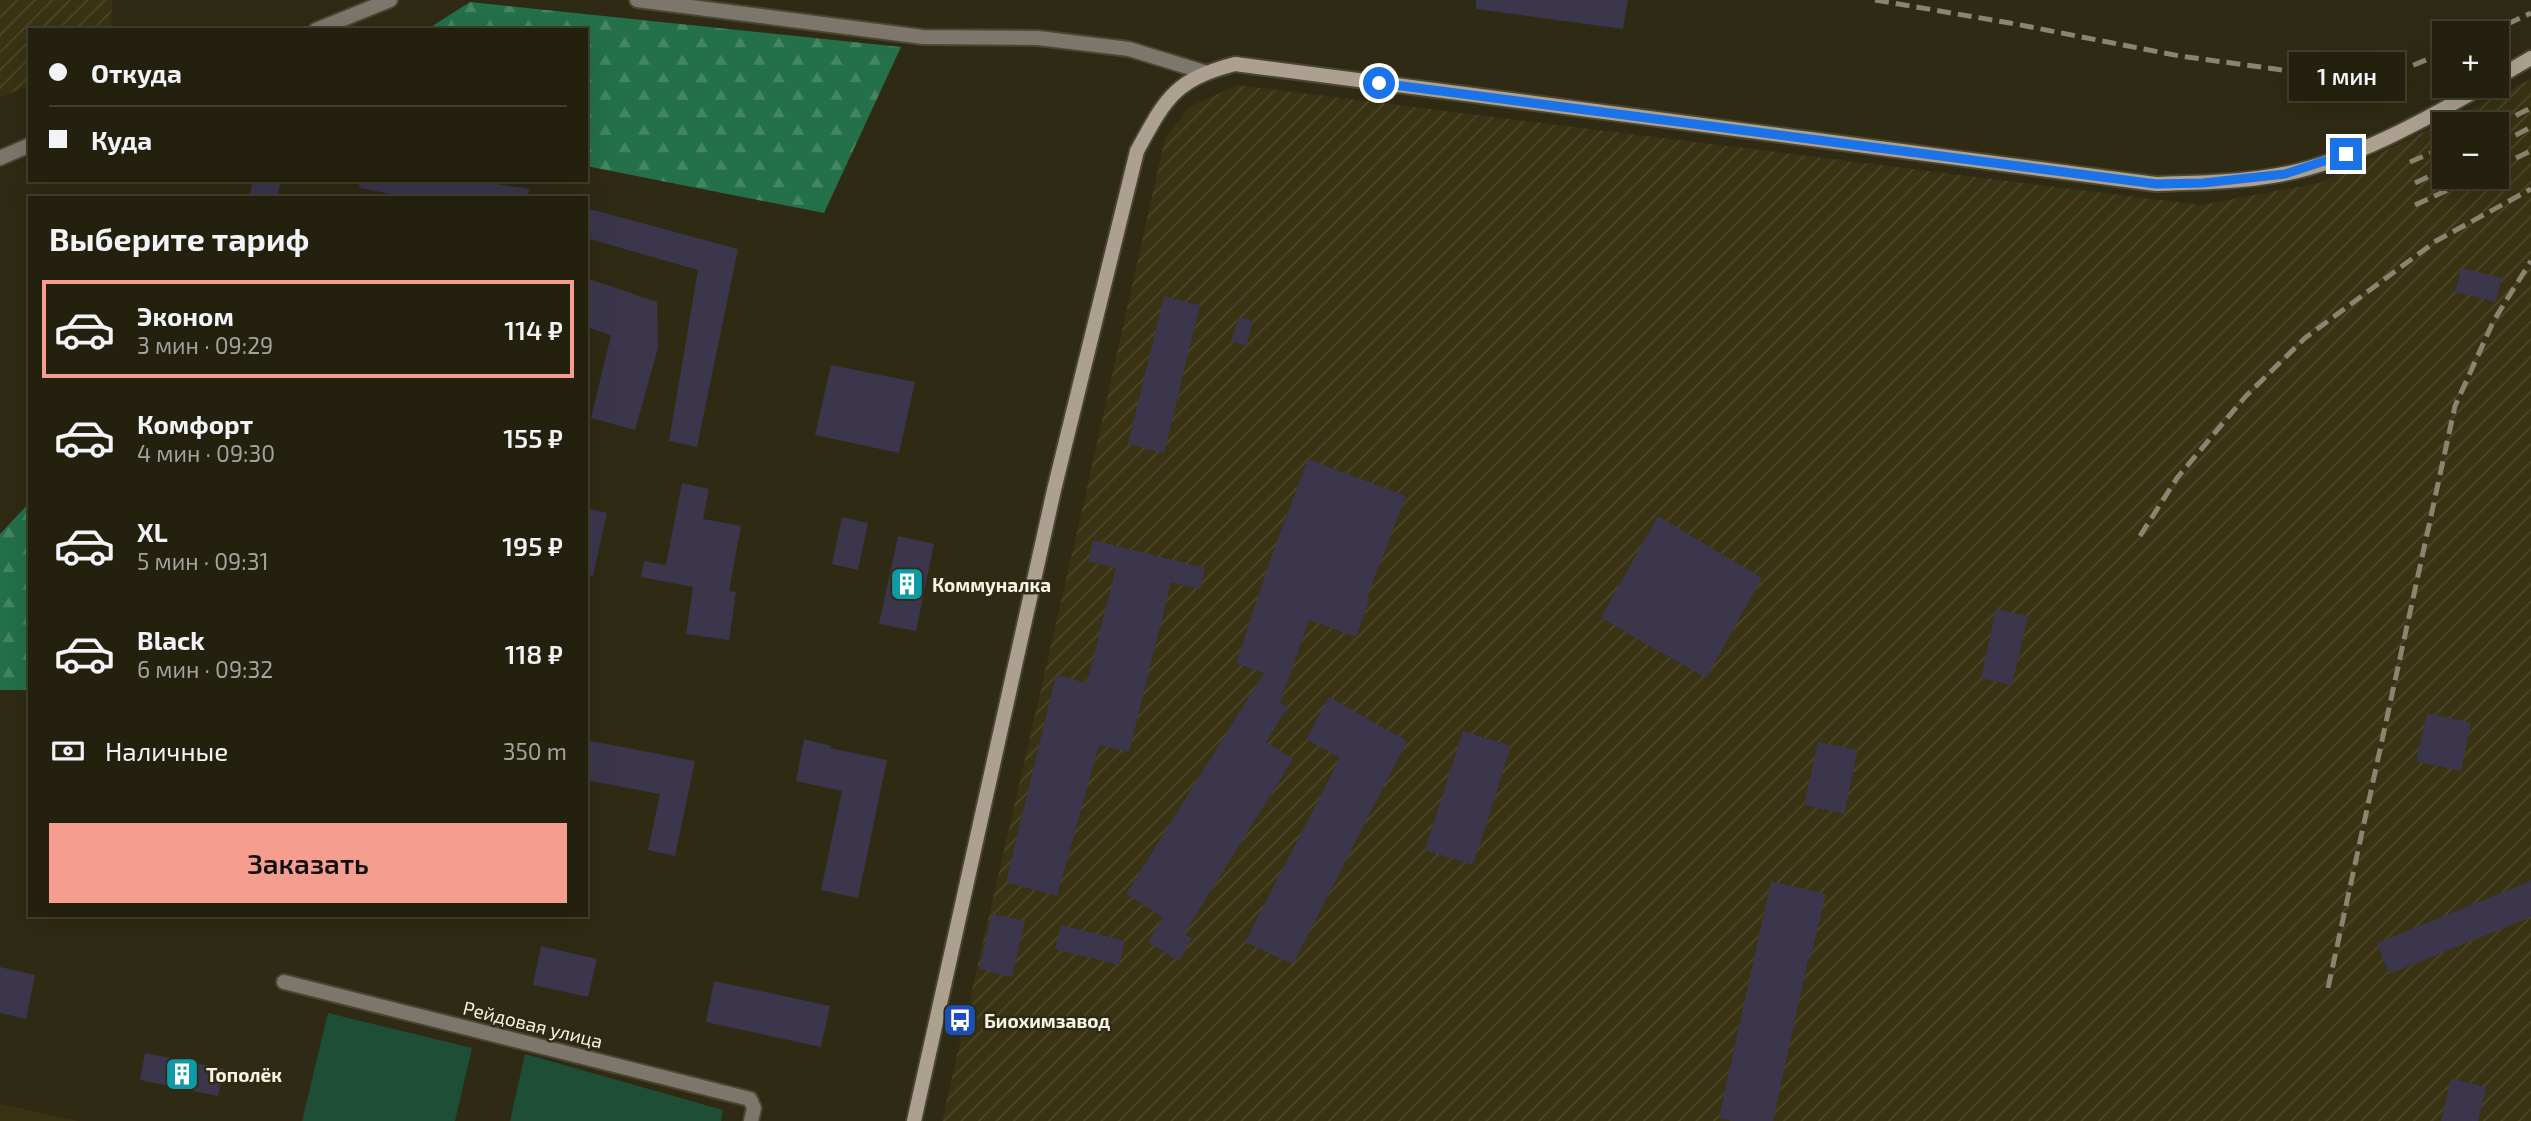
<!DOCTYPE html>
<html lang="ru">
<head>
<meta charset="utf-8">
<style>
  :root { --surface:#23200e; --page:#2b2817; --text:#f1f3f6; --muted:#a3a39e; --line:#403e2e; --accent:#f59d8e }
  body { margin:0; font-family:"Exo 2",sans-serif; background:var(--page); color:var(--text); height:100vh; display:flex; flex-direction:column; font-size:26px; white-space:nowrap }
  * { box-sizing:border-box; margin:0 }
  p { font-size:23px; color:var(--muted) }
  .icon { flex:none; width:38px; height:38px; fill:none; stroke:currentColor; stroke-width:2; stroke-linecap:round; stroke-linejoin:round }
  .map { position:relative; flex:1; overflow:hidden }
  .sheet { position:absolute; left:28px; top:196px; width:560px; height:721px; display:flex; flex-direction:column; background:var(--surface); border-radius:0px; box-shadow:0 7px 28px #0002,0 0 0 2px var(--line) }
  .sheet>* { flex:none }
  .guide { position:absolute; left:28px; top:28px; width:560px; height:154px; border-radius:0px; box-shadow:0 7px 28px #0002,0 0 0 2px var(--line); display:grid; align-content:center; height:154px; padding:0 21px; background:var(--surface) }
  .buttons { position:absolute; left:2432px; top:21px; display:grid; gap:14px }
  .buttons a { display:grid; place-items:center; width:77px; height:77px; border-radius:0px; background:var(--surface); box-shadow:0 7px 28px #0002,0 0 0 2px var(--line); font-size:35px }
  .end { position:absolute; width:32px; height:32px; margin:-16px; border:9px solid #1a73e8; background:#fff; box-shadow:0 0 0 4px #fff }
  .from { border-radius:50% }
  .bubble { position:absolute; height:49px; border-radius:0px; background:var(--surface); box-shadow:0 7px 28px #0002,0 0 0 2px var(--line); font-size:23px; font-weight:600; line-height:49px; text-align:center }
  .guide b { display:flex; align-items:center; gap:24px; height:66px; font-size:26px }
  .guide b+b { border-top:2px solid var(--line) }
  .guide i { width:18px; height:18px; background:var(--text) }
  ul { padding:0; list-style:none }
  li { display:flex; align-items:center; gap:21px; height:98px; margin:0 14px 10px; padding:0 7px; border:4px solid transparent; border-radius:0px }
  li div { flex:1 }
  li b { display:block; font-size:26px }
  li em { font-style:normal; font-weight:600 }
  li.active { border-color:var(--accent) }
  li>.icon { width:63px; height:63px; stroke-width:1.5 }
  h2 { padding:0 21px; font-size:32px; line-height:84px }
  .pay { display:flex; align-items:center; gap:18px; height:77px; padding:0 21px; font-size:26px }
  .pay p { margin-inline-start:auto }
  .button { display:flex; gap:14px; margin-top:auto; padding:14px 21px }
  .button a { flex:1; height:80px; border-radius:0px; background:var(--accent); color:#111; font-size:28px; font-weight:600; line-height:80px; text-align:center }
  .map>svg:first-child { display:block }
</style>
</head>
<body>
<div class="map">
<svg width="2531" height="1121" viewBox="0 0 2531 1121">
  <defs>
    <pattern id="industrial-furrows" width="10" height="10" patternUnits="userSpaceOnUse" patternTransform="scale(1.75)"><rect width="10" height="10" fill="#393213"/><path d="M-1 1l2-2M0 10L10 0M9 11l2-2" fill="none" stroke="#4c462a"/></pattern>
    <pattern id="forest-firs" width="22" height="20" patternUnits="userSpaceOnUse" patternTransform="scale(1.75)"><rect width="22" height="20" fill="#23704a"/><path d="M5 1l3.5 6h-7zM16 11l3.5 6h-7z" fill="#448564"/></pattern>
  </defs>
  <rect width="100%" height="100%" fill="#2f2a13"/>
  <!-- industrial -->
  <path fill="url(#industrial-furrows)" fill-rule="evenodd" d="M0,0H112L111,30H30V86L0,97Z
    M2531,79V1121H942L1085,497L1165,138L1189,107L1237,85L2201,205L2319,183ZM2445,124H2497V177H2445Z"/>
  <!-- built -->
  <path fill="#393213" d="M0,1104L78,1121H0Z"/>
  <!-- forest -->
  <path fill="url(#forest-firs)" d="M470,2L901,47L824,213L586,166V30H426Z
    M30,502V690H0V534Z"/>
  <!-- park -->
  <path fill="#1e4e35" d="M328,1013L472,1048L455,1121H302Z
    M525,1054L723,1110L721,1121H510Z"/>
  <!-- building -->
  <path fill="#3b364c" d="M1476,0H1628L1623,29L1476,9Z
    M253,180H281L277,198H249Z
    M360,180H472L529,189L528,198H414L359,188Z
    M586,208L738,249L697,447L669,441L698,270L586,238Z
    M2461,268L2502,278L2496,302L2455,292Z
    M586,278L657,302L658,348L635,430L591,418L611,335L586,327Z
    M1164,296L1200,305L1164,453L1128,444Z
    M1239,317L1253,321L1246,346L1231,341Z
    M831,365L915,382L899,453L815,435Z
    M1308,459L1406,496L1367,597L1370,598L1356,637L1309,620L1280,703L1288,707L1266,742L1293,759L1184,934L1192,938L1179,961L1148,942L1163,917L1126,894L1264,673L1236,663L1272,555Z
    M682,483L709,489L703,519L741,526L729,591L736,592L729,640L686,634L693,587L641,577L644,561L666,565Z
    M586,508L607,513L593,576L586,575Z
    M1658,516L1762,578L1706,678L1601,618Z
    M842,517L868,523L858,570L832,564Z
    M898,536L934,544L916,631L879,624Z
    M1093,540L1205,568L1200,589L1171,582L1129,752L1099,745L1057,896L1006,882L1056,675L1087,683L1116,568L1088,561Z
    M1996,609L2028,616L2012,685L1981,678Z
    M1329,697L1407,741L1293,964L1245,942L1340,758L1306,739Z
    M2427,713L2471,723L2461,771L2416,761Z
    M1463,731L1511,746L1473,865L1425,850Z
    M804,739L831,746L830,748L887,760L858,898L821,890L842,791L796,781Z
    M586,740L695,761L675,856L648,850L660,794L586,780Z
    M1818,742L1858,750L1844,814L1804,805Z
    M1771,881L1826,894L1810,960L1808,959L1773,1121H1734L1719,1118Z
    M2531,881V917L2389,974L2377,943Z
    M992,914L1025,921L1012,977L979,969Z
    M1061,925L1125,941L1119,965L1055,949Z
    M541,946L597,959L588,997L533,985Z
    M0,967L35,975L26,1019L0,1013Z
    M714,981L830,1006L821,1047L706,1022Z
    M145,1053L224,1069L218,1096L140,1080Z
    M2451,1079L2486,1087L2478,1121H2441Z"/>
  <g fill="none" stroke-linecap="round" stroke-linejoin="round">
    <!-- street casing -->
    <g stroke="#4b4630" stroke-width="18">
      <path id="street" d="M637,0L923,37L1038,38L1129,49L1204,72
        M316,30L390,0
        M0,158L30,145
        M284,982L750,1099L754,1108L751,1121"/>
    </g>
    <!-- secondary casing -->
    <g stroke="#4b4630" stroke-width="18">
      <path id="secondary" d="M2497,78L2531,58
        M914,1121L1054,490L1137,151C1166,98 1174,80 1235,64L2156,184C2198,183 2242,182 2284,174C2351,161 2425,120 2484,86"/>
    </g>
    <!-- street -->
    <use href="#street" stroke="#7d766c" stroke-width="14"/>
    <!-- secondary -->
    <use href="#secondary" stroke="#aca191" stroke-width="14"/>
    <!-- rail -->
    <path stroke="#888571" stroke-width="5" stroke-dasharray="14 7" stroke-linecap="butt" d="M1875,0L2010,23L2180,56L2341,78L2409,67L2445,52
      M2488,33L2531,13
      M2497,125L2531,108
      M2497,145L2531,127
      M2410,162L2445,147
      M2497,167L2531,151
      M2415,183L2445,169
      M2415,205L2476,177
      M2140,536L2177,478L2245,397L2305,338L2436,241L2531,189
      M2328,988L2455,406L2494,320L2531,261"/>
  </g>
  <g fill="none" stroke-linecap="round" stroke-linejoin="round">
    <!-- route -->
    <path stroke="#1a73e8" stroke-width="9" d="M1379,83L2156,184L2203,183L2285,174L2346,154"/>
  </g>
  <!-- icons -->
  <defs>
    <g id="building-square" transform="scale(1.75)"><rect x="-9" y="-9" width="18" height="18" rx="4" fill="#0f9aa8" stroke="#2f2a13"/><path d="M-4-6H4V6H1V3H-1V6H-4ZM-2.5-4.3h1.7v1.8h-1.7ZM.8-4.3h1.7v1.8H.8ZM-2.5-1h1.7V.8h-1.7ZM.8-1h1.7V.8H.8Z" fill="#fff"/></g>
    <g id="bus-square" transform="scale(1.75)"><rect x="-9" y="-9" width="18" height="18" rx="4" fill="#1a4fb4" stroke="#2f2a13"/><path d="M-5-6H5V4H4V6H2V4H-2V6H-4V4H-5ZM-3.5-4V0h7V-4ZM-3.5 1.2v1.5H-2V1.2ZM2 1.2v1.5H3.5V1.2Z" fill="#fff"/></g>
  </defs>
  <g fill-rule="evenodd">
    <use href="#building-square" x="907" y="584"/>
    <use href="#bus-square" x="960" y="1020"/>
    <use href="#building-square" x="182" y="1074"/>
  </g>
  <g text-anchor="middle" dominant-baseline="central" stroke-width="5" stroke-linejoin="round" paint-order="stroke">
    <!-- poi labels -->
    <g font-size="19" font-weight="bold" fill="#f5f3e4" stroke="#2f2a13" text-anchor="start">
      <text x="932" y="584">Коммуналка</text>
      <text x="984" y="1020">Биохимзавод</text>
      <text x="206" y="1074">Тополёк</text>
    </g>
    <!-- street labels -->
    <g font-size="19" fill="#f5f3e4" stroke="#2f2a13">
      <text transform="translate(533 1024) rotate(14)">Рейдовая улица</text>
    </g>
  </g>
</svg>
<div class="buttons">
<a>+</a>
<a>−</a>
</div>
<i class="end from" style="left:1379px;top:83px"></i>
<i class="end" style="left:2346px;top:154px"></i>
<div class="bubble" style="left:2289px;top:52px;width:116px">1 мин</div>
<div class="guide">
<b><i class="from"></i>Откуда</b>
<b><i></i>Куда</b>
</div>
<section class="sheet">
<h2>Выберите тариф</h2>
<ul>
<li class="active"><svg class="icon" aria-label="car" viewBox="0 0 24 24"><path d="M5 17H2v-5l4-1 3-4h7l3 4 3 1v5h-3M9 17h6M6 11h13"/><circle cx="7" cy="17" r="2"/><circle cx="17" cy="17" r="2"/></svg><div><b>Эконом</b><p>3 мин · 09:29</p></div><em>114 ₽</em></li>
<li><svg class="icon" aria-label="car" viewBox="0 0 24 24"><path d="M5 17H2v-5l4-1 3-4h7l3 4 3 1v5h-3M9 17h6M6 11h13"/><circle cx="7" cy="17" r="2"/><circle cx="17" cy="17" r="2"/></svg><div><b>Комфорт</b><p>4 мин · 09:30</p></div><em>155 ₽</em></li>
<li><svg class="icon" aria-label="car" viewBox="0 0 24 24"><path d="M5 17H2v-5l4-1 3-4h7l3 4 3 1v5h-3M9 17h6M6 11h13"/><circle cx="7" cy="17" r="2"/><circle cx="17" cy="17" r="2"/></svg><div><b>XL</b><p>5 мин · 09:31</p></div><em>195 ₽</em></li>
<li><svg class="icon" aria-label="car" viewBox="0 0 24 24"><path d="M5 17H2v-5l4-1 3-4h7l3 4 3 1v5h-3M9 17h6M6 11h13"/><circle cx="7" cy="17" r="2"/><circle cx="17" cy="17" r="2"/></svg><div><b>Black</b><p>6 мин · 09:32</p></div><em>118 ₽</em></li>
</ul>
<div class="pay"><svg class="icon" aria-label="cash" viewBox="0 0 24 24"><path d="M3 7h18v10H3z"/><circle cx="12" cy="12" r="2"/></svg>Наличные<p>350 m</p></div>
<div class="button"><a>Заказать</a></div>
</section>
</div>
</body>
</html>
